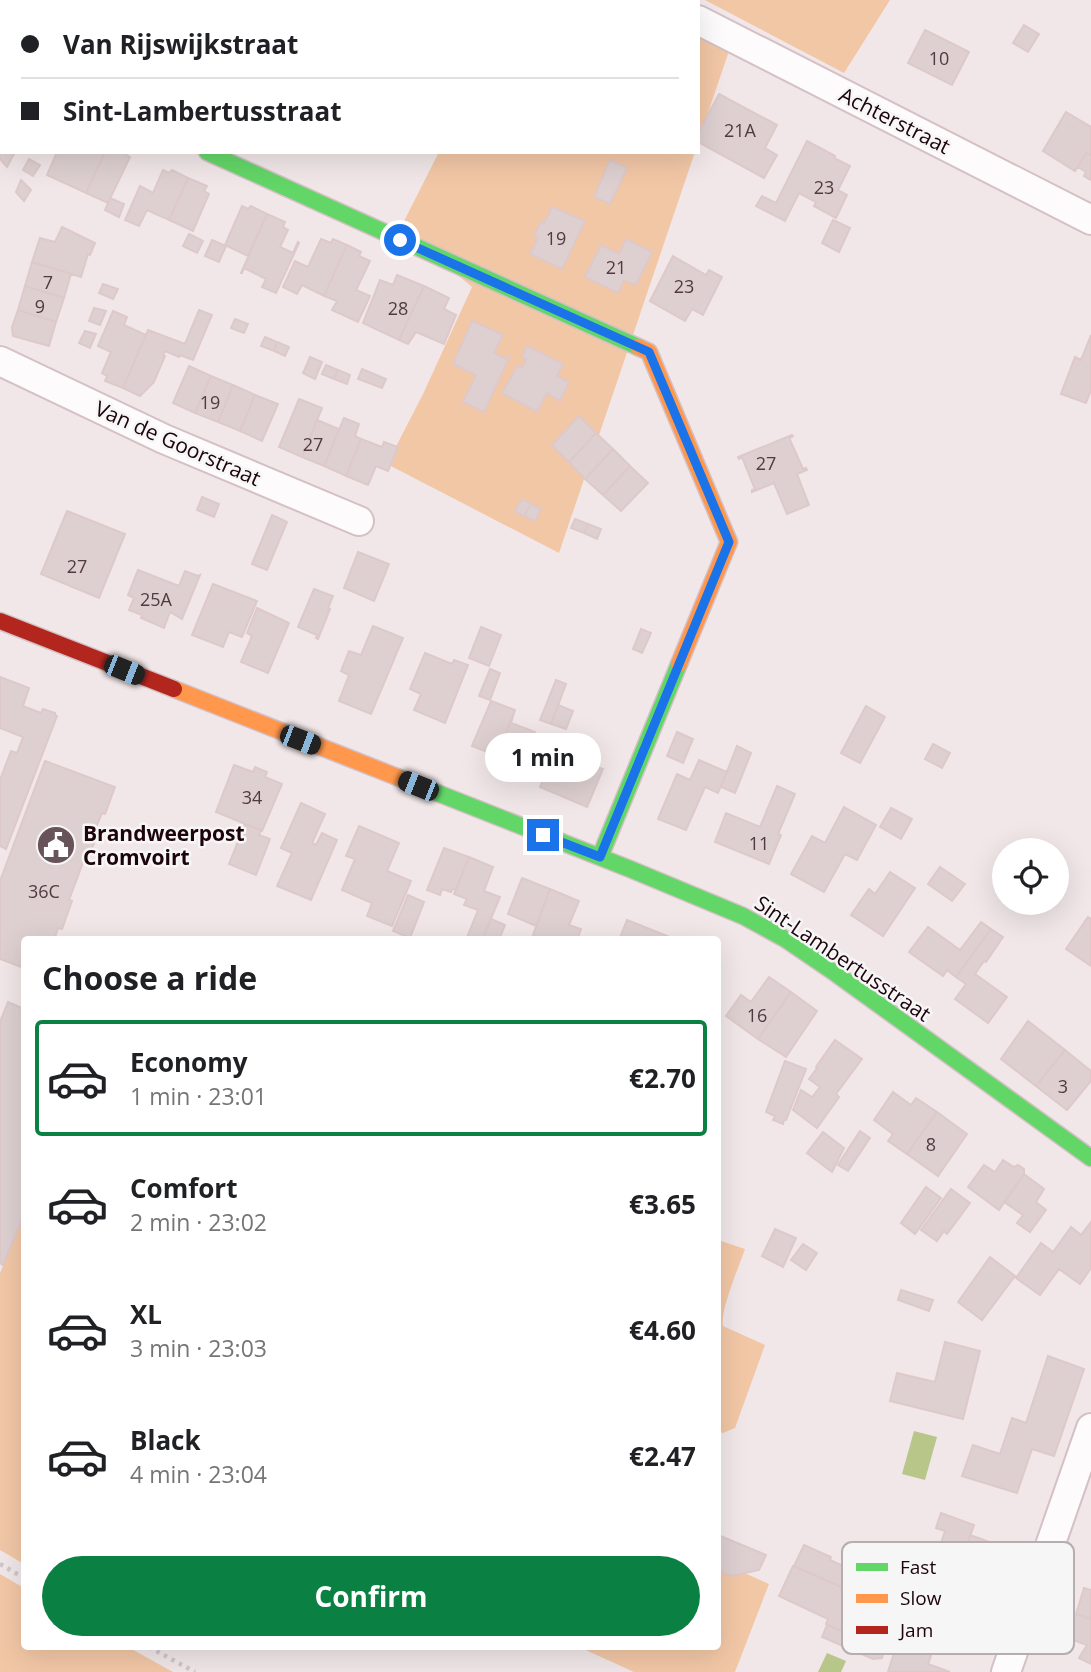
<!DOCTYPE html>
<html lang="en">
<head>
<meta charset="utf-8">
<style>
  :root { --surface:#fff; --page:#f6f6f6; --text:#202124; --muted:#757577; --line:#e0e0e0; --accent:#0b8043 }
  body { margin:0; font-family:"Open Sans",sans-serif; background:var(--page); color:var(--text); height:100vh; display:flex; flex-direction:column; font-size:26px; white-space:nowrap }
  * { box-sizing:border-box; margin:0 }
  p { font-size:23px; color:var(--muted) }
  .icon { flex:none; width:38px; height:38px; fill:none; stroke:currentColor; stroke-width:2; stroke-linecap:round; stroke-linejoin:round }
  .map { position:relative; flex:1; overflow:hidden }
  .drawer { position:absolute; left:21px; top:936px; width:700px; height:714px; display:flex; flex-direction:column; background:var(--surface); border-radius:7px; box-shadow:0 7px 28px #0002 }
  .drawer>* { flex:none }
  .hud { position:absolute; left:0px; top:0px; width:700px; height:154px; box-shadow:0 7px 28px #0002; display:grid; align-content:center; height:154px; padding:0 21px; background:var(--surface) }
  .buttons { position:absolute; left:992px; top:838px; display:grid; gap:14px }
  .buttons a { display:grid; place-items:center; width:77px; height:77px; border-radius:50%; background:var(--surface); box-shadow:0 7px 28px #0002; font-size:35px }
  .end { position:absolute; width:32px; height:32px; margin:-16px; border:9px solid #1a73e8; background:#fff; box-shadow:0 0 0 4px #fff }
  .from { border-radius:50% }
  .bubble { position:absolute; height:49px; border-radius:24px; background:var(--surface); box-shadow:0 7px 28px #0002; font-size:23px; font-weight:700; line-height:49px; text-align:center }
  .car { position:absolute; width:21px; height:42px; margin:-21px -10px; border-radius:9px; box-shadow:0 0 5px 2px #0007; background:linear-gradient(#222 24%,#8ab4d8 0 40%,#222 0 76%,#8ab4d8 0 86%,#222 0) }
  .hud b { display:flex; align-items:center; gap:24px; height:66px; font-size:26px }
  .hud b+b { border-top:2px solid var(--line) }
  .hud i { width:18px; height:18px; background:var(--text) }
  ul { padding:0; list-style:none }
  li { display:flex; align-items:center; gap:21px; height:116px; margin:0 14px 10px; padding:0 7px; border:4px solid transparent; border-radius:7px }
  li div { flex:1 }
  li b { display:block; font-size:26px }
  li em { font-style:normal; font-weight:700 }
  li.current { border-color:var(--accent) }
  li>.icon { width:63px; height:63px; stroke-width:1.5 }
  h2 { padding:0 21px; font-size:32px; line-height:84px }
  .button { display:flex; gap:14px; margin-top:auto; padding:14px 21px }
  .button a { flex:1; height:80px; border-radius:42px; background:var(--accent); color:#fff; font-size:28px; font-weight:700; line-height:80px; text-align:center }
  .map>svg:first-child { display:block }
</style>
</head>
<body>
<div class="map">
<svg width="1091" height="1672" viewBox="0 0 1091 1672">
  <rect width="100%" height="100%" fill="#f1e7e9"/>
  <!-- green -->
  <path fill="#f2c7a6" d="M705,0H890L844,73Z
    M698,34L729,51L698,142Z
    M439,152H695L559,553L387,464L423,394L472,287L401,227Z
    M24,1216V1564L0,1550V1273Z
    M718,1240L745,1249C739,1267 720,1310 723,1326L765,1345L735,1428L723,1433L718,1431Z
    M718,1561L769,1584L735,1672H634L579,1647H718Z
    M0,1574L24,1588V1647H128L173,1672H0Z"/>
  <!-- water -->
  <path fill="#b8c689" d="M914,1431L937,1437L925,1480L902,1474Z
    M827,1653L846,1661L841,1672H818Z"/>
  <!-- building -->
  <path fill="#ded0d0" stroke="#dec9ca" stroke-width="2" d="M428,0H489L493,2H427Z
    M1024,25L1039,34L1028,52L1013,43Z
    M925,30L969,52L952,85L908,63Z
    M719,94L777,125L765,148L777,155L764,178L698,142V133Z
    M1066,112L1091,127V153L1090,155L1086,153L1075,171L1043,151Z
    M0,124L2,125V152H15L7,167L0,159Z
    M807,141L835,156L834,158L850,166L838,190L847,195L836,218L814,206L816,202L799,193L785,221L756,206L762,196L776,203Z
    M57,152H105L86,193L47,175Z
    M105,152H127L126,155L130,157L108,203L86,193Z
    M1086,153L1090,155L1091,153V180L1084,176L1086,172L1078,167L1075,171Z
    M29,159L40,165L33,176L23,170Z
    M610,160L627,168L610,204L594,197Z
    M163,170L169,173L172,170L188,178L169,220L147,210L139,226L125,220L140,186L153,193Z
    M188,178L207,186L204,191L209,194L193,231L169,220Z
    M21,180L31,190L24,201L16,192Z
    M110,198L124,204L119,217L105,210Z
    M242,206L248,209L251,206L267,214L248,256L225,245Z
    M552,207L585,221L562,269L530,254L538,238L534,236L541,222L544,224Z
    M267,214L285,222L283,227L288,230L280,247L293,253L298,242L299,243L276,293L262,287L266,279L244,268L242,273H241Z
    M833,220L850,228L839,252L822,243Z
    M62,227L95,243L90,255L88,254L81,277L32,262L40,238L55,242Z
    M189,234L203,241L197,253L183,246Z
    M321,239L331,243L333,239L347,245L324,296L302,285L297,294L283,287L295,261L308,267Z
    M626,239L652,252L636,285L624,280L618,293L585,277L601,245L619,254Z
    M212,240L226,246L219,262L205,256Z
    M347,245L361,252L359,256L370,261L356,290L370,296L358,322L332,310L337,301L324,296Z
    M673,256L706,275L709,270L722,277L703,315L692,309L685,321L650,301Z
    M32,262L71,274L64,298L25,286Z
    M397,275L424,286L399,340L363,323L380,280L393,285Z
    M103,284L118,289L113,299L99,293Z
    M25,286L64,298L56,322L18,310Z
    M424,286L449,298L444,309L456,315L444,344L416,332L408,344L399,340Z
    M94,308L106,311L100,325L89,321Z
    M18,310L56,322L49,346L13,336L12,327Z
    M199,310L212,315L193,360L180,355L179,357L165,351L163,355L165,356L154,382L140,396L123,388L148,330L185,344Z
    M113,311L127,317L124,325L146,335L123,388L105,381L107,376L102,373L111,352L98,346Z
    M235,319L248,324L244,333L231,328Z
    M472,321L503,335L494,353L507,359L508,356H510L484,412L463,402L476,375L453,364Z
    M85,331L96,334L90,348L79,343Z
    M1091,335V390L1086,403L1061,394L1075,357L1081,360Z
    M265,337L277,342L274,351L261,346Z
    M277,342L289,347L285,356L274,351Z
    M527,346L563,364L557,376L569,382L560,401L547,393L537,412L502,393L518,365L522,368L526,360L522,357Z
    M310,357L322,362L315,379L303,373Z
    M326,365L338,370L334,379L322,374Z
    M189,366L211,376L195,413L173,403Z
    M362,369L386,379L382,388L358,379Z
    M338,370L350,375L347,384L334,379Z
    M211,376L233,385L218,422L195,413Z
    M233,385L255,395L240,431L218,422Z
    M255,395L278,404L262,441L240,431Z
    M299,399L322,408L302,457L279,447Z
    M579,416L596,433L569,462L552,445Z
    M344,418L359,424L355,436L361,439L346,476L324,466Z
    M317,420L339,429L324,466L302,457Z
    M596,433L613,449L585,479L569,462Z
    M792,435L793,436L790,438V440L803,469L806,468L807,470L797,474L809,505L787,514L774,483L752,492V490L755,489L752,482L742,457L739,459L738,457Z
    M361,439L382,447L384,442L398,447L388,471L376,466L368,485L346,476Z
    M613,449L630,466L603,495L585,479Z
    M630,466L648,483L621,511L603,495Z
    M202,497L219,504L214,517L197,510Z
    M522,499L531,504L524,516L515,511Z
    M531,504L541,509L535,521L524,516Z
    M67,511L125,534L99,598L41,574Z
    M272,515L287,522L267,570L252,564Z
    M575,519L588,524L584,533L571,528Z
    M588,524L601,529L597,539L584,533Z
    M358,552L389,564L374,601L344,588Z
    M138,570L179,586L185,571L198,576L200,575L182,619L170,612L164,628L141,618L142,615L129,610L134,598L128,595Z
    M213,584L257,601L242,637L229,632L223,647L192,635Z
    M314,589L333,596L328,608L330,609L318,639L316,638L317,635L298,627Z
    M257,608L289,623L268,673L241,662L252,636L247,633Z
    M373,626L403,638L371,714L339,701L349,675L341,671L349,651L361,655Z
    M481,627L501,635L489,666L469,658Z
    M641,629L651,633L642,653L633,649Z
    M425,653L452,664L454,660L468,665L445,723L414,710L421,694L410,689Z
    M490,669L500,673L490,700L479,696Z
    M0,677L29,688L23,706L41,713L43,709L55,713V715L57,716L6,849L0,846V780L11,751L17,753L23,737L0,728Z
    M556,680L566,684L551,724L540,720Z
    M491,701L515,710L497,756L472,746Z
    M558,705L573,711L566,729L551,724Z
    M866,706L885,717L860,763L841,753Z
    M515,710L511,723L535,732L521,766L497,756Z
    M677,732L693,739L683,763L667,756Z
    M933,744L950,753L942,768L925,759Z
    M737,746L751,753L735,793L721,787Z
    M556,750L603,769L587,807L540,787Z
    M699,760L727,772L718,793L705,787L686,830L658,819L677,774L690,780Z
    M45,761L115,787L105,814L102,813L94,832L98,833L87,861L84,860L69,900L72,901L62,929L58,928L54,940H24V968L0,959V881Z
    M234,765L253,772L255,767L267,772L265,777L282,784L262,831L216,812Z
    M777,786L795,794L778,834L781,835L769,864L715,842L726,813L760,827Z
    M301,803L325,814L312,843L316,845L322,833L337,840L311,900L277,886L292,853L281,848Z
    M844,807L876,825L857,860L845,854L824,892L791,874L812,836L825,843Z
    M891,808L912,819L901,839L880,827Z
    M245,824L261,830L259,835L270,839L256,875L229,864Z
    M359,826L399,843L387,871L411,881L392,926L367,916L372,903L342,890L355,859L346,856Z
    M444,848L469,857L456,890L452,889L451,892L442,889L440,895L427,890Z
    M469,857L493,867L484,891L500,897L482,940H466L478,910L464,905L467,899L454,894Z
    M940,867L965,884L952,901L928,884Z
    M890,872L915,888L883,936L851,915L869,889L875,894Z
    M522,878L550,889L536,926L508,914Z
    M550,889L579,901L569,925L581,929L577,940H544L533,935Z
    M408,895L424,902L410,938L393,931Z
    M1088,917L1091,919V966L1066,949Z
    M491,919L505,925L499,940H482Z
    M627,920L672,938V940H619Z
    M981,922L991,929L956,977L947,970L943,976L909,952L928,927L960,950Z
    M991,929L1003,937L986,962L984,961L975,974L1007,997L988,1023L955,999L966,984L956,977Z
    M769,977L791,992L758,1039L726,1016L741,995L751,1002Z
    M791,992L817,1011L786,1057L758,1039Z
    M8,1002L24,1009V1215L3,1265L0,1263V1022Z
    M1028,1021L1065,1050L1036,1086L1001,1059Z
    M835,1040L862,1059L836,1094L839,1097L817,1128L793,1110L801,1090L812,1097L820,1087L809,1079L817,1068L816,1067Z
    M1065,1050L1091,1071V1081L1067,1110L1036,1086Z
    M785,1061L806,1069L786,1120H784L783,1124L773,1120L775,1116L766,1112Z
    M893,1092L911,1105L916,1098L937,1112L907,1154L888,1141L893,1134L874,1120Z
    M937,1112L967,1134L938,1176L907,1154Z
    M860,1131L870,1138L848,1171L838,1165Z
    M823,1132L844,1148L832,1172L807,1153Z
    M1003,1160L1014,1167L1018,1165L1024,1169V1174L999,1210L968,1187L984,1165L995,1172Z
    M1024,1174L1044,1189L1036,1202L1046,1210L1030,1232L1017,1223L1023,1215L1004,1202Z
    M926,1187L941,1198L915,1234L901,1223Z
    M951,1189L970,1203L947,1234L944,1231L937,1241L921,1230Z
    M1091,1222V1268L1080,1284L1059,1269L1040,1295L1016,1278L1041,1243L1053,1252L1071,1227L1081,1235Z
    M775,1229L796,1238L783,1267L762,1256Z
    M803,1244L817,1253L806,1270L791,1260Z
    M990,1257L1015,1276L982,1320L958,1302Z
    M901,1290L933,1300L929,1311L898,1300Z
    M945,1342L980,1351L963,1419L890,1401L897,1373L935,1382Z
    M1048,1356L1084,1369L1054,1456L1032,1449L1017,1493L962,1476L973,1445L1000,1454L1012,1418L1026,1423Z
    M941,1513L974,1525L958,1571L935,1562L945,1531L936,1528Z
    M718,1535L766,1555L759,1570L732,1576L718,1570Z
    M970,1535L1020,1553L1008,1588L958,1571Z
    M804,1545L831,1557L830,1560L874,1580L866,1598L794,1566Z
    M793,1566L869,1599L852,1636L826,1624L828,1619L779,1596Z
    M1084,1588L1091,1590V1619L1076,1614Z
    M1070,1612L1091,1619V1664L1079,1658L1087,1645L1062,1636Z
    M827,1625L884,1650L882,1658L873,1659L822,1637Z
    M905,1642L938,1653L937,1654L932,1653L928,1664L950,1672H888L894,1653L901,1654Z"/>
  <g fill="none" stroke-linecap="round" stroke-linejoin="round">
    <!-- street casing -->
    <g stroke="#d4c0c5" stroke-width="32">
      <path id="street" d="M660,0L663,2
        M15,2L17,0
        M698,20L1091,220
        M0,361L164,439L359,521
        M1006,1672L1091,1428"/>
    </g>
    <!-- fast casing -->
    <g stroke="#d4c0c5" stroke-width="19">
      <path id="fast" d="M207,152L638,347
        M397,777L630,869L743,916L785,939L835,973L1091,1158
        M600,857L679,664"/>
    </g>
    <!-- slow casing -->
    <g stroke="#d4c0c5" stroke-width="19">
      <path id="slow" d="M638,347L649,352L729,542L679,664
        M174,689L397,777"/>
    </g>
    <!-- jam casing -->
    <g stroke="#d4c0c5" stroke-width="19">
      <path id="jam" d="M0,621L174,689"/>
    </g>
    <!-- path -->
    <path stroke="#cdc7c9" stroke-width="4.5" stroke-dasharray="3.5 5" stroke-linecap="butt" d="M76,2L77,0
      M0,1564L24,1578
      M149,1647L195,1672"/>
    <!-- street -->
    <use href="#street" stroke="#fdfbfc" stroke-width="28"/>
    <!-- fast -->
    <use href="#fast" stroke="#63d668" stroke-width="16"/>
    <!-- slow -->
    <use href="#slow" stroke="#ff974d" stroke-width="16"/>
    <!-- jam -->
    <use href="#jam" stroke="#b3261e" stroke-width="16"/>
  </g>
  <g fill="none" stroke-linecap="round" stroke-linejoin="round">
    <!-- route -->
    <path stroke="#1a73e8" stroke-width="9" d="M400,240L649,352L729,542L600,857L543,835"/>
  </g>
  <!-- icons -->
  <defs>
    <g id="civic-disc" transform="scale(2.0125)"><circle r="9.5" fill="#675359" stroke="#f6f6f6"/><path d="M-.6-6.5H3V-4.5H.6V-3L4-1V1h2V6H-6V1h2V-1L-.6-3ZM-1.2 2.5V6h2.4V2.5Z" fill="#fff"/></g>
  </defs>
  <g fill-rule="evenodd">
    <use href="#civic-disc" x="56" y="845"/>
  </g>
  <g text-anchor="middle" dominant-baseline="central" stroke-width="5" stroke-linejoin="round" paint-order="stroke">
    <!-- number labels -->
    <g font-size="18" fill="#503a40">
      <text x="939" y="58">10</text>
      <text x="740" y="130">21A</text>
      <text x="824" y="187">23</text>
      <text x="556" y="238">19</text>
      <text x="616" y="267">21</text>
      <text x="48" y="282">7</text>
      <text x="684" y="286">23</text>
      <text x="40" y="306">9</text>
      <text x="398" y="308">28</text>
      <text x="210" y="402">19</text>
      <text x="313" y="444">27</text>
      <text x="766" y="463">27</text>
      <text x="77" y="566">27</text>
      <text x="156" y="599">25A</text>
      <text x="252" y="797">34</text>
      <text x="759" y="843">11</text>
      <text x="44" y="891">36C</text>
      <text x="757" y="1015">16</text>
      <text x="1063" y="1086">3</text>
      <text x="931" y="1144">8</text>
    </g>
    <!-- street labels -->
    <g font-size="21" fill="#1d030b" stroke="#f6f6f6">
      <text transform="translate(895 120) rotate(27)">Achterstraat</text>
      <text transform="translate(178 443) rotate(24)">Van de Goorstraat</text>
      <text transform="translate(843 958) rotate(34)">Sint-Lambertusstraat</text>
    </g>
    <!-- poi labels -->
    <g font-size="21" font-weight="bold" fill="#1d030b" stroke="#f6f6f6" text-anchor="start">
      <text x="83" y="833">Brandweerpost<tspan x="83" dy="24">Cromvoirt</tspan></text>
    </g>
  </g>
  <!-- legend -->
  <rect x="842" y="1542" width="232" height="112" rx="10" fill="#f6f6f6" stroke="#b5adb0" stroke-width="2"/>
  <rect x="856" y="1563" width="32" height="8" fill="#63d668"/>
  <rect x="856" y="1594" width="32" height="9" fill="#ff974d"/>
  <rect x="856" y="1626" width="32" height="8" fill="#b3261e"/>
  <g font-size="19" fill="#1d030b">
    <text x="900" y="1574">Fast</text>
    <text x="900" y="1605">Slow</text>
    <text x="900" y="1637">Jam</text>
  </g>
</svg>
<div class="buttons">
<a><svg class="icon" aria-label="locate" viewBox="0 0 24 24"><circle cx="12" cy="12" r="6"/><path d="M12 2v4M12 18v4M2 12h4M18 12h4"/></svg></a>
</div>
<i class="end from" style="left:400px;top:240px"></i>
<i class="end" style="left:543px;top:835px"></i>
<div class="bubble" style="left:485px;top:733px;width:116px">1 min</div>
<i class="car" style="left:124px;top:670px;rotate:112deg"></i>
<i class="car" style="left:300px;top:740px;rotate:111deg"></i>
<i class="car" style="left:418px;top:786px;rotate:292deg"></i>
<div class="hud">
<b><i class="from"></i>Van Rijswijkstraat</b>
<b><i></i>Sint-Lambertusstraat</b>
</div>
<section class="drawer">
<h2>Choose a ride</h2>
<ul>
<li class="current"><svg class="icon" aria-label="car" viewBox="0 0 24 24"><path d="M5 17H2v-5l4-1 3-4h7l3 4 3 1v5h-3M9 17h6M6 11h13"/><circle cx="7" cy="17" r="2"/><circle cx="17" cy="17" r="2"/></svg><div><b>Economy</b><p>1 min · 23:01</p></div><em>€2.70</em></li>
<li><svg class="icon" aria-label="car" viewBox="0 0 24 24"><path d="M5 17H2v-5l4-1 3-4h7l3 4 3 1v5h-3M9 17h6M6 11h13"/><circle cx="7" cy="17" r="2"/><circle cx="17" cy="17" r="2"/></svg><div><b>Comfort</b><p>2 min · 23:02</p></div><em>€3.65</em></li>
<li><svg class="icon" aria-label="car" viewBox="0 0 24 24"><path d="M5 17H2v-5l4-1 3-4h7l3 4 3 1v5h-3M9 17h6M6 11h13"/><circle cx="7" cy="17" r="2"/><circle cx="17" cy="17" r="2"/></svg><div><b>XL</b><p>3 min · 23:03</p></div><em>€4.60</em></li>
<li><svg class="icon" aria-label="car" viewBox="0 0 24 24"><path d="M5 17H2v-5l4-1 3-4h7l3 4 3 1v5h-3M9 17h6M6 11h13"/><circle cx="7" cy="17" r="2"/><circle cx="17" cy="17" r="2"/></svg><div><b>Black</b><p>4 min · 23:04</p></div><em>€2.47</em></li>
</ul>
<div class="button"><a>Confirm</a></div>
</section>
</div>
</body>
</html>
